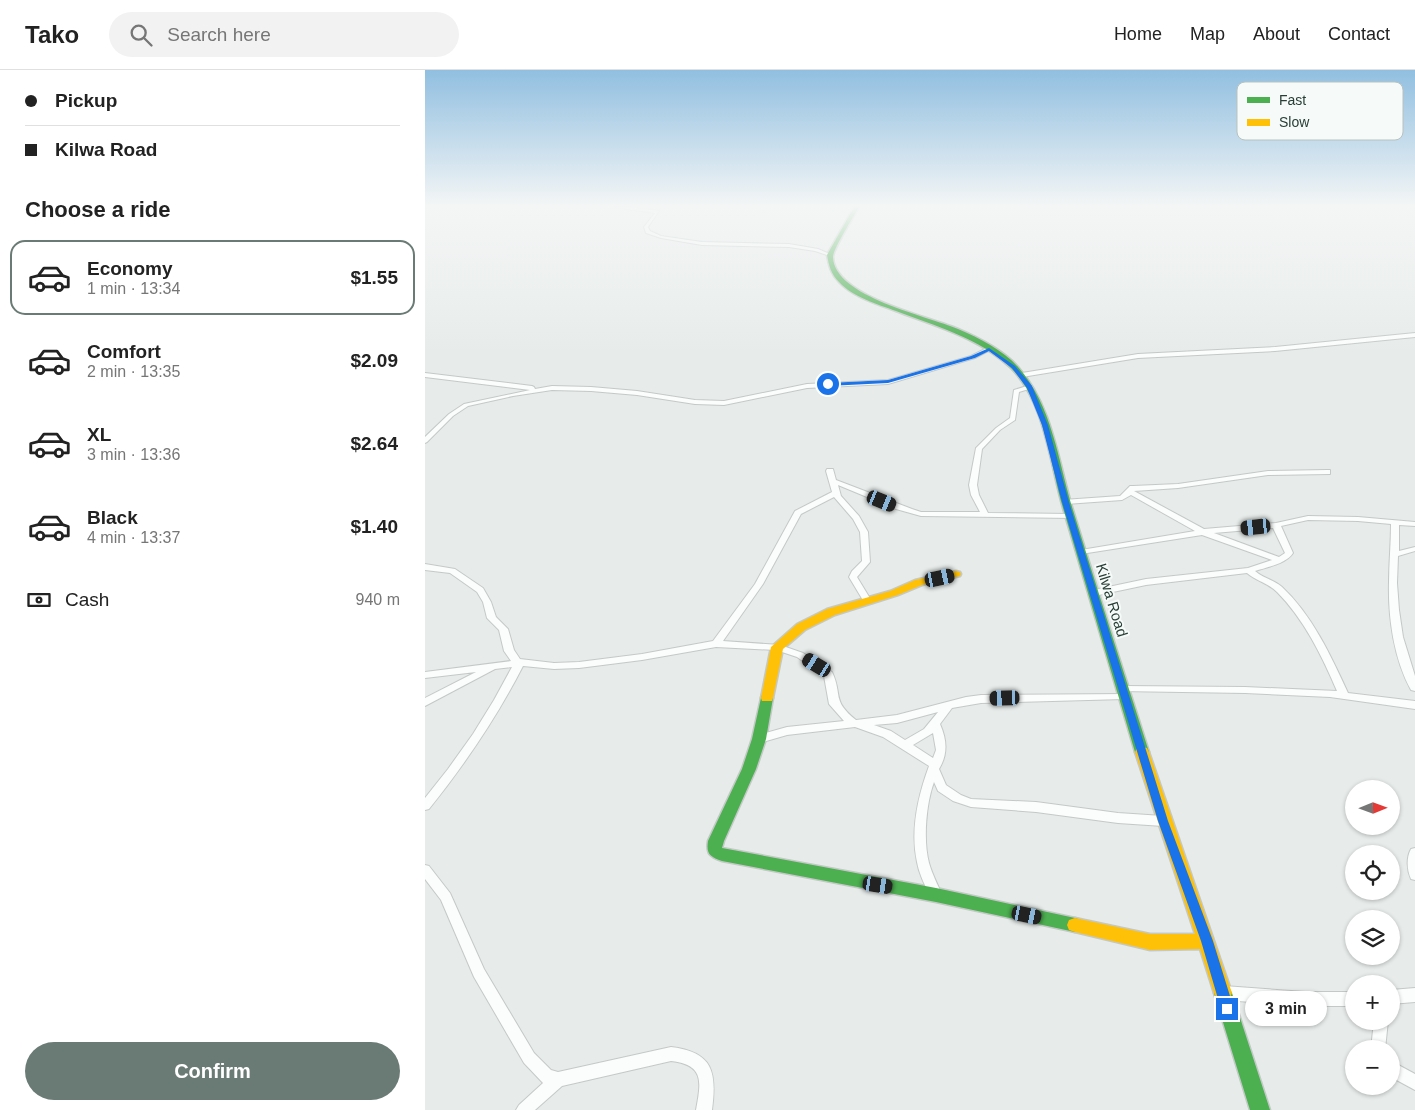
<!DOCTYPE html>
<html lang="en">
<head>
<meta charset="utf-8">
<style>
  :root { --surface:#fff; --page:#f2f2f2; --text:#222; --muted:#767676; --line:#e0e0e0; --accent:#6a7b76 }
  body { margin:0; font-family:Helvetica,sans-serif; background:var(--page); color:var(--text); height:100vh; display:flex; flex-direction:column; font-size:19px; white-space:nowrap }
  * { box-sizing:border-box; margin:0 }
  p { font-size:16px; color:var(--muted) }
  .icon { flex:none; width:28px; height:28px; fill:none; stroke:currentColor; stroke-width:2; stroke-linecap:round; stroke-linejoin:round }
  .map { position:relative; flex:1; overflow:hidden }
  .drawer { display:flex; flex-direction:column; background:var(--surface); width:425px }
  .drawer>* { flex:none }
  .hud { display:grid; align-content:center; height:110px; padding:0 25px; background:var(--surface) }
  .needle { width:32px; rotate:89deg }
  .fabs { position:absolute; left:920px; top:710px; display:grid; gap:10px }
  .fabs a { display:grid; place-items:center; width:55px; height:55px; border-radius:50%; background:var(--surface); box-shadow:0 1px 4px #0004; font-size:25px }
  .end { position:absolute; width:22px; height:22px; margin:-11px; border:6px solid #1a73e8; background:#fff; box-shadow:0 0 0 2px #fff }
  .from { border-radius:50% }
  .bubble { position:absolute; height:35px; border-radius:18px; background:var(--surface); box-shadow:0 1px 4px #0004; font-size:16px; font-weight:700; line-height:35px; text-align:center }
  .car { position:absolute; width:15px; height:30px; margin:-15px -8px; border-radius:6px; box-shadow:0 0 4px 1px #0007; background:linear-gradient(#222 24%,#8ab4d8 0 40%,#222 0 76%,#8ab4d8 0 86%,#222 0) }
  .hud b { display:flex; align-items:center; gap:18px; height:48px; font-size:19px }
  .hud b+b { border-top:1px solid var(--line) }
  .hud i { width:12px; height:12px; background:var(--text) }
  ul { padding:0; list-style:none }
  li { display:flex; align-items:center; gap:15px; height:75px; margin:0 10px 8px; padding:0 15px; border:2px solid transparent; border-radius:15px }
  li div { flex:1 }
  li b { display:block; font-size:19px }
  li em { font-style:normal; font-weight:700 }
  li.active { border-color:var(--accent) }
  li>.icon { width:45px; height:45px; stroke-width:1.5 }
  h2 { padding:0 25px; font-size:22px; line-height:60px }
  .pay { display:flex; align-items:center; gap:12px; height:55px; padding:0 25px; font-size:19px }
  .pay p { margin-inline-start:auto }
  .cta { display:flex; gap:10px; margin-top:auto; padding:10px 25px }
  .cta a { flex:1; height:58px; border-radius:30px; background:var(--accent); color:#fff; font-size:20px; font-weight:700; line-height:58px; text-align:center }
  header { display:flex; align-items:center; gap:30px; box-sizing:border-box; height:70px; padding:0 25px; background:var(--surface); border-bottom:1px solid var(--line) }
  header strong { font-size:24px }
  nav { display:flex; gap:28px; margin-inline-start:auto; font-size:18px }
  .search { width:350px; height:45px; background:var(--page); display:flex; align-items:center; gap:12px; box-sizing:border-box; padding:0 18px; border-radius:28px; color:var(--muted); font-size:19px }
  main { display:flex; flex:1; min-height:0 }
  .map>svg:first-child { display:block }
</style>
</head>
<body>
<header>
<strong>Tako</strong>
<div class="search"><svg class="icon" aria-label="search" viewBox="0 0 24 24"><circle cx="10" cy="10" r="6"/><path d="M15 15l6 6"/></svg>Search here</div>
<nav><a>Home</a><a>Map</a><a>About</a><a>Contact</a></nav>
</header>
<main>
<section class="drawer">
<div class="hud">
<b><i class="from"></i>Pickup</b>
<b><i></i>Kilwa Road</b>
</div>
<h2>Choose a ride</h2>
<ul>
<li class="active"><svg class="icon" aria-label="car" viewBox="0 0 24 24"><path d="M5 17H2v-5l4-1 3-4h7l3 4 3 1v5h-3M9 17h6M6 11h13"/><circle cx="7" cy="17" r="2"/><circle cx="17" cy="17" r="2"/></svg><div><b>Economy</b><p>1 min · 13:34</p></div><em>$1.55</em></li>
<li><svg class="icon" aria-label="car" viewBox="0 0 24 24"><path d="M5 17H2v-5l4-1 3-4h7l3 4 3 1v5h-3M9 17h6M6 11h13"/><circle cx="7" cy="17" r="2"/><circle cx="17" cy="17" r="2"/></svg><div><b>Comfort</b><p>2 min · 13:35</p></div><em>$2.09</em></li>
<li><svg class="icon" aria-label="car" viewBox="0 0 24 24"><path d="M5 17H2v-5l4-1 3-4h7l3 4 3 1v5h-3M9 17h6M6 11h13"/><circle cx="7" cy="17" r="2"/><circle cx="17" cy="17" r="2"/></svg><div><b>XL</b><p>3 min · 13:36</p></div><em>$2.64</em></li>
<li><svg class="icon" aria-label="car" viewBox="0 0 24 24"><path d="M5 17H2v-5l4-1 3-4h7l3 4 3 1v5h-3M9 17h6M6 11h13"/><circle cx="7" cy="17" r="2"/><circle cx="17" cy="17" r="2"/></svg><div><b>Black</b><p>4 min · 13:37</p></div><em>$1.40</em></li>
</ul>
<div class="pay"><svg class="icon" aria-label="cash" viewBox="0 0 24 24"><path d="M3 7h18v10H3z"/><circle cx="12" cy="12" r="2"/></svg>Cash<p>940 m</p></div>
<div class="cta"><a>Confirm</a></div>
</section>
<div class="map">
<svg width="990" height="1040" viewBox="0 0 990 1040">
  <rect width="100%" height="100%" fill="#e7ecea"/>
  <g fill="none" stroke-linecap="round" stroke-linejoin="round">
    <!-- street casing -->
    <g stroke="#c4c9c7" stroke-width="2">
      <path id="street" d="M189,137H203L234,141L223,157L225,161L236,166L277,172L364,174L393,179L407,185L405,186L390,181L364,177L277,175L236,168L221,163L219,157L230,143Z
        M990,263V267L850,281L713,288L597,307L594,305L597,303L713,284L850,277Z
        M562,278L567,279L550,288L463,314L382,318L299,335L270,334L212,325L166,321L127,320L88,326L43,336L28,346L2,372L0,373V367L24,344L39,334L105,320L0,307V303L107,316L109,317L110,319L127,316L166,317L212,321L270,330L299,331L382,314L463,310L546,286Z
        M605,315L608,317L607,318L594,322L590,350L575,360L557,379L552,415L554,425L563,443L645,444L649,446L648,448L496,446L471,439L413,415L416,426L434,446L443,462L445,492L432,507L446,530L445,532H439L424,507L427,501L437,491L435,462L428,449L409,427L376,444L338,514L298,571L355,575L378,583L407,602C418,625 406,630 431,650L472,645L541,627L556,625L704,624L705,626L704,628L700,629L556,633L527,638L515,654C522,670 523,684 514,699L521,715L536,725L546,729L611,732L693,743L738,746L742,748L744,751L742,754L738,756L693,753L611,742L546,737L528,731L513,721L509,712C501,734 498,770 504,793C507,804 513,815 517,825L515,829L511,830L507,829C501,818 494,804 492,792C485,760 493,726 504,696L458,667L430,657L362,665L334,673L330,672L329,669L330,666L362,657L419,651L404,634L399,606L372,587L351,580L291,577L217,590L154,598L129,599L98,596C72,647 40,694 4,739L0,740V728L23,699L48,664L69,630L87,597L70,599L0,636V628L51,602L0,608V602L86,591L79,581L74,560L62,548L58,532L52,522L25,503L0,500V494L30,499L58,518L66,532L71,547L83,559L89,580L95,589L129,593L154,592L217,584L288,571L330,514L370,441L407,422L401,401L402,399H408L411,410L487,439L496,442H555L546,425L544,415L551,378L571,358L585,348L589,320ZM513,642L499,659L480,670L466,661L449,655L472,653ZM508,663L511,680L508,688L488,675Z
        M902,400H905V404L843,405L753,418L709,421L779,459L851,453L883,446L933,447L990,452V456L974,455V481L990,477V481L973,486L972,513L974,540L978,567L990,606V621L986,620C969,589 963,548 964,512C964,493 966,474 966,454L933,451L883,450L856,456L868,483C861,494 842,497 830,501C838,508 849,510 857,517C887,545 906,586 923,623L990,631V639L905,627L820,623L694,621L693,619L694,617L698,616L820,617L912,621C897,586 879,549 852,522C843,513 831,511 822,503L721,515L669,526L665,523L669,520L721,509L823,498L847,490L777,465L656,484H653L652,482L653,480H656L770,461L706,425L697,430L641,434L637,432L638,430L695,426L705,416H708L753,414L843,401ZM848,458L860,483L854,487L789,463Z
        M990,778V810L986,809C982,800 981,788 986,779Z
        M0,795L4,796L25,823L59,899L109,983L126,1000L133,1002L246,977C288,982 292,1002 287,1040H271C276,1012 280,995 246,991L137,1016L110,1040H91L94,1035L118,1013L99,993L49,907L16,830L0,809Z
        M799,916L880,922H929V936H880L799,930L794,928L792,923L794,918Z
        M990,918V932L966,934V920Z
        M949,951H963L960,979H946Z
        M966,991L990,1004V1020L966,1007Z"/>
    </g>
    <!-- fast casing -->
    <g stroke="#c4c9c7" stroke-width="3">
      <path id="fast" d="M429,137H434C429,146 408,179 408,187C409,227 503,246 533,259C554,268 578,280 593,297C627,335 633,390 647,437C672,519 698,600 724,682L722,686L717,687L712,686L710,682C686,601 662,520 638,438C625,394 620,332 586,298C555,268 510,256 471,241C452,234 428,227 414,212C406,204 404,196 402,185Z
        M342,623L347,625L348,628L341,669L331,699L299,771L297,778L511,818L650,848L656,850L658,855L656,860L650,862L511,832L297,791C285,787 281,784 283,771L317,699L327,669L336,628L337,625Z
        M798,915L804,917L807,923L845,1040H825L789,923L792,917Z"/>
    </g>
    <!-- slow casing -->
    <g stroke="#c4c9c7" stroke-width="3">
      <path id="slow" d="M531,501L535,502L536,504L535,506L497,515L473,525L410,545L380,560L358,579L348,628L347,631H337L336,628L346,577L372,554L402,539L465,521L490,510Z
        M717,677L722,678L724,682L807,923L804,929L798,931L792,929L789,923L775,879L725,880L650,862L644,860L642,855L644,850L650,848L725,864H770L710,682L712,678Z"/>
    </g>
    <!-- street -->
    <use href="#street" fill="#fbfcfc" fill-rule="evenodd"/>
    <!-- fast -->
    <use href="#fast" fill="#4caf50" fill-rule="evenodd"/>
    <!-- slow -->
    <use href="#slow" fill="#ffc107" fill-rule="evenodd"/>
  </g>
  <!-- sky -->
  <linearGradient id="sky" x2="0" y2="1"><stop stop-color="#91bfe0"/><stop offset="0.48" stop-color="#f4f6f6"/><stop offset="1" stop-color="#f4f6f6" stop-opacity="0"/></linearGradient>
  <rect width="990" height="283" fill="url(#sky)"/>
  <!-- route -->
  <path fill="#1a73e8" d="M564,278L590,296L607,316L623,355L644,432L743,751L788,871L809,939L807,944L802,945L798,944L796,939L776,871L733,751L637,432L617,355L602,318L587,298L564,281L550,288L463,313L403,316L400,314L403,313L463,310L546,286Z"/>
  <g text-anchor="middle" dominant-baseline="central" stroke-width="4" stroke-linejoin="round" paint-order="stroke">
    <!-- street labels -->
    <g font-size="15" fill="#273e37" stroke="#f6faf8">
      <text transform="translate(687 530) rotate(73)">Kilwa Road</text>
    </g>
  </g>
  <!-- legend -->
  <rect x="812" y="12" width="166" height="58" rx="8" fill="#f6faf8" stroke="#b8c2be" stroke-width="1"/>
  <rect x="822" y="27" width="23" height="6" fill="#4caf50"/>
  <rect x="822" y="49" width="23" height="7" fill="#ffc107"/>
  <g font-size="14" fill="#273e37">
    <text x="854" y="35">Fast</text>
    <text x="854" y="57">Slow</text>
  </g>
</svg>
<div class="fabs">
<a><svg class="needle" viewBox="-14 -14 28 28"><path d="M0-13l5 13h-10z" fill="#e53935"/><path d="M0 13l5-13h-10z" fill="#767676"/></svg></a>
<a><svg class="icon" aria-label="locate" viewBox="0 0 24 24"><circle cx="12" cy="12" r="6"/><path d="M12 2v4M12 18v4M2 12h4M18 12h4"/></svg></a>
<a><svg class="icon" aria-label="layers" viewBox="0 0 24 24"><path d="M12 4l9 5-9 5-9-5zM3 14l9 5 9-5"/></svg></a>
<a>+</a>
<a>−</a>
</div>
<i class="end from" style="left:403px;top:314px"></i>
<i class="end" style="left:802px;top:939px"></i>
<div class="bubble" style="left:820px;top:921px;width:82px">3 min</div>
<i class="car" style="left:457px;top:431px;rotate:112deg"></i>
<i class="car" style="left:831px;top:457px;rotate:264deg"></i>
<i class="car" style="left:515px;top:508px;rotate:78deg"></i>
<i class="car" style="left:392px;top:595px;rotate:301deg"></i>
<i class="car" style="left:580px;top:628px;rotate:268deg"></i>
<i class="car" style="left:453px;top:815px;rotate:99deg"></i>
<i class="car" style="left:602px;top:845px;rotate:102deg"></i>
</div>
</main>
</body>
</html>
